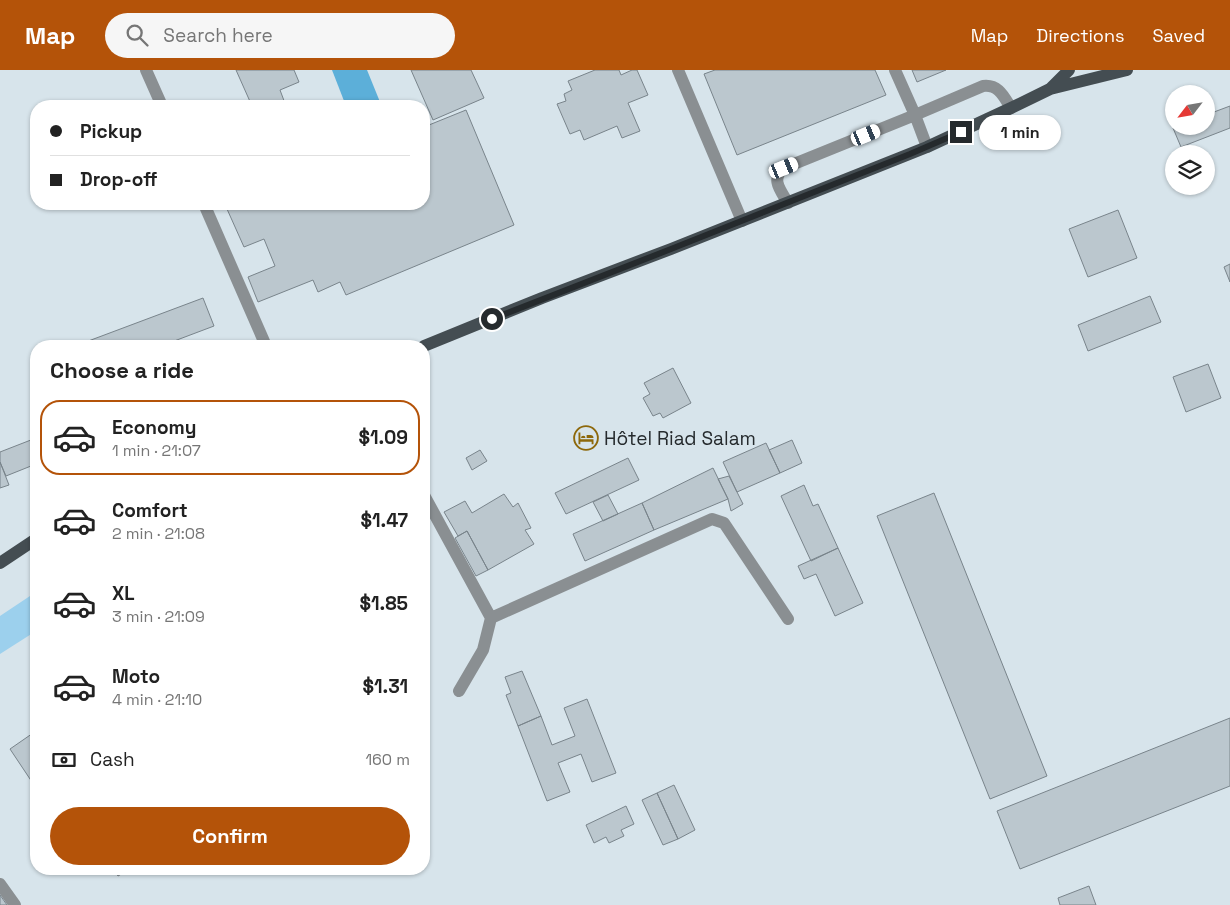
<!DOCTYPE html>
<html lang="en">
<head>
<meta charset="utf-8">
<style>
  :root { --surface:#fff; --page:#f6f6f6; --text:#222; --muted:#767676; --line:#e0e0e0; --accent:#b45309 }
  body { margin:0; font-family:"Space Grotesk",sans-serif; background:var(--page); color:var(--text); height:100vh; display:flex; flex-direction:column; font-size:19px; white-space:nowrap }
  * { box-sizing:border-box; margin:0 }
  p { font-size:16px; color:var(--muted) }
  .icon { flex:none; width:28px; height:28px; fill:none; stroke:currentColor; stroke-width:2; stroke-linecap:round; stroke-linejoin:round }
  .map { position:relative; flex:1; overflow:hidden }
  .sheet { position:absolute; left:30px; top:270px; width:400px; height:535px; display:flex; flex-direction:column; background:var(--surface); border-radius:20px; box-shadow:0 1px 4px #0004 }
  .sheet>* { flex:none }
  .guide { position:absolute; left:30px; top:30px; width:400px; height:110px; border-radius:20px; box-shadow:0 1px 4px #0004; display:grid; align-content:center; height:110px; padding:0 20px; background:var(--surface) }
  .needle { width:32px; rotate:239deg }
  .buttons { position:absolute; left:1165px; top:15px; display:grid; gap:10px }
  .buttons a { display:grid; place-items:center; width:50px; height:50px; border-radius:50%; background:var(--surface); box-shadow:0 1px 4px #0004; font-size:25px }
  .end { position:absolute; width:22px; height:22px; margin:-11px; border:6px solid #252a2d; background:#fff; box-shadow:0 0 0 2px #fff }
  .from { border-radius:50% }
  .bubble { position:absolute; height:35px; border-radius:18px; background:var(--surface); box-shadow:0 1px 4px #0004; font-size:16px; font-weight:700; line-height:35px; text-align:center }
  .car { position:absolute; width:15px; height:30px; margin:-15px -8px; border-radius:6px; box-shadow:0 0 4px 1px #0007; background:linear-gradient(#fff 24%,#345 0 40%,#fff 0 76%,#345 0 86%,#fff 0) }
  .guide b { display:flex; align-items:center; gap:18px; height:48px; font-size:19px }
  .guide b+b { border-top:1px solid var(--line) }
  .guide i { width:12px; height:12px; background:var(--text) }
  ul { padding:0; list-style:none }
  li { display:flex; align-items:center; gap:15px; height:75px; margin:0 10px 8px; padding:0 10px; border:2px solid transparent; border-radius:20px }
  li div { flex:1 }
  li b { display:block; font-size:19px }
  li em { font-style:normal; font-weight:700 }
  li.selected { border-color:var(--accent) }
  li>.icon { width:45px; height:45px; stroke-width:1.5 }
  h2 { padding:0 20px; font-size:22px; line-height:60px }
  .pay { display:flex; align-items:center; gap:12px; height:55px; padding:0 20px; font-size:19px }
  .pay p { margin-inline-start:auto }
  .action { display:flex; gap:10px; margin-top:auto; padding:10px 20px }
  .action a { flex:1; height:58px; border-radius:30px; background:var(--accent); color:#fff; font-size:20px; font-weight:700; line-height:58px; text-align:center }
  header { display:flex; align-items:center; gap:30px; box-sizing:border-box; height:70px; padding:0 25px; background:var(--accent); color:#fff }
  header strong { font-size:24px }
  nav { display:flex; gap:28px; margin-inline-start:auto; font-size:18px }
  .search { width:350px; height:45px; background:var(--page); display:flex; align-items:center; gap:12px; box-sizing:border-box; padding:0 18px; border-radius:28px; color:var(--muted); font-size:19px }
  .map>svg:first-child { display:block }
</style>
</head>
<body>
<header>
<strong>Map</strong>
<div class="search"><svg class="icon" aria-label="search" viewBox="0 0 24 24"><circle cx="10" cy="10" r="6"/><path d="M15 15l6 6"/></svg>Search here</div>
<nav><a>Map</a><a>Directions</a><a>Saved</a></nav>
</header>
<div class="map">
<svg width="1230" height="835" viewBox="0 0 1230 835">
  <rect width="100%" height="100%" fill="#d7e4eb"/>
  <!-- green -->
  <path fill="#9cd0ed" d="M36,522V561L0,584V546Z"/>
  <!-- water -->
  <path fill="#5cafd9" d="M332,0H367L380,32L369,36H346Z"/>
  <!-- building -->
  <path fill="#bbc7ce" stroke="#79848b" d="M236,0H294L299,12L280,20L286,36H252Z
    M411,0H471L484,28L433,50Z
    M595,0H619L621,5L632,0H637L648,25L628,33L640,61L622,68L617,56L584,70L580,60L570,64L557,34L566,31L564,24L572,20L568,11Z
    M715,0H875L886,25L737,85L704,4Z
    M912,0H946L917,12Z
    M1230,36V58L1181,77L1173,58L1179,56H1206V45Z
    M466,40L514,155L346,225L340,212L318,222L313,210L258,232L248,207L275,196L264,169L244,177L227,139L239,134H424V57Z
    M1118,140L1137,188L1088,207L1069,159Z
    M1230,194V212L1224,197Z
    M1150,226L1161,252L1088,281L1078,255Z
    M203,228L214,256L161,276H84L83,273Z
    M1208,294L1221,328L1186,342L1173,307Z
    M673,298L691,333L663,348L660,343L653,346L643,328L650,324L644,313Z
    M36,368V394L6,406L0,392V382Z
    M792,370L802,393L780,403L769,380Z
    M766,373L780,403L737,422L723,392Z
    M480,380L487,391L472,400L466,388Z
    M628,388L639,410L566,444L555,423Z
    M0,392L9,415L0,418Z
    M713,398L728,429L654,460L642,433Z
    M729,406L743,434L731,441L728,429L718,409Z
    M804,415L813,436L818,434L838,478L811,491L781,426Z
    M934,423L1047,706L990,729L877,446Z
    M504,424L513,437L518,433L531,458L525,460L534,474L488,500L467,461L458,466L444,442L465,431L472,443Z
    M608,425L618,444L603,451L593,432Z
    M642,433L654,460L585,491L573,464Z
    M467,461L488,500L476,506L455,468Z
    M838,478L863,533L835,546L816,504L804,509L798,496Z
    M522,601L541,646L518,656L506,625L511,623L505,607Z
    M587,629L616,703L592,712L581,684L558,693L570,722L547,731L518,656L541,646L552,675L575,666L564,638Z
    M1230,648V716L1020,799L997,741Z
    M36,661V718L10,679Z
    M674,715L695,760L678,769L657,723Z
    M657,723L678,769L663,775L642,730Z
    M626,736L634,754L621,760L624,766L609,773L606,767L594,773L586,755Z
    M113,799H130L118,806Z
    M1089,816L1096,835H1060L1058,828Z
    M0,825L7,835H0Z"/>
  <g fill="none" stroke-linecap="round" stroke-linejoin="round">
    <!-- minor -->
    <path stroke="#8a8f92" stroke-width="12" d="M146,0L162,36
      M678,0L742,151
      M895,0L915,45L927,77
      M788,133C781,121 770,109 784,98L915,45L983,16C999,14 1004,27 1011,38
      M204,134L266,276
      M424,425L491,548L712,449L724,453L788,549
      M459,621L483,580L491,548
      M0,814L15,835"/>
    <!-- major -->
    <path stroke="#444d52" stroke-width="12" d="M1050,19L1069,0
      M424,276L542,228L671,179L927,77L1011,38L1050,19L1127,0
      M0,493L36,469"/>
  </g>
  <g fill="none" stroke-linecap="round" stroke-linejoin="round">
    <!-- route -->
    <path stroke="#252a2d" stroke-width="6" d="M492,249L671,179L910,84L961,62"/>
  </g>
  <!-- icons -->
  <defs>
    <g id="hotel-ring" transform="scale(1.25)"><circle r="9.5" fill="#d7e4eb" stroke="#8d680b" stroke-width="1.5"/><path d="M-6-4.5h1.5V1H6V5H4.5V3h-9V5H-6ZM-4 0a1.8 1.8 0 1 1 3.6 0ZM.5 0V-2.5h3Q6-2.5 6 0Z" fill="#8d680b"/></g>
  </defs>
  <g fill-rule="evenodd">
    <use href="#hotel-ring" x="586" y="368"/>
  </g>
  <g text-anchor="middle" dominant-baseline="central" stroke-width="4" stroke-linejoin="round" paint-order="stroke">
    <!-- poi labels -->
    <g font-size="19" fill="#252a2d" stroke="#d7e4eb" text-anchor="start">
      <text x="604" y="368">Hôtel Riad Salam</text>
    </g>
  </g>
</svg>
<div class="buttons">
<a><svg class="needle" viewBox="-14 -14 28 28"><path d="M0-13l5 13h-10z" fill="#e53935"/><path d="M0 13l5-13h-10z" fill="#767676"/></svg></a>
<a><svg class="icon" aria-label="layers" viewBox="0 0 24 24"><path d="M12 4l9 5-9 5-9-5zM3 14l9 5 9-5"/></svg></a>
</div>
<i class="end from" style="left:492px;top:249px"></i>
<i class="end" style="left:961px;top:62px"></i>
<div class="bubble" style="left:979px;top:45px;width:82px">1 min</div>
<i class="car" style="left:866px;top:65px;rotate:68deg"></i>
<i class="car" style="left:784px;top:98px;rotate:68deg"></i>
<div class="guide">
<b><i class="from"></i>Pickup</b>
<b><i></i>Drop-off</b>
</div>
<section class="sheet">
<h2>Choose a ride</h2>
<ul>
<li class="selected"><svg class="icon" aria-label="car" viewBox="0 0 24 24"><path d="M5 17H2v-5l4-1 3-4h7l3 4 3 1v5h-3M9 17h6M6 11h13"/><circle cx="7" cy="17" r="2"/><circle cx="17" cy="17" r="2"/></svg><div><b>Economy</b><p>1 min · 21:07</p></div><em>$1.09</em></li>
<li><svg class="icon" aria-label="car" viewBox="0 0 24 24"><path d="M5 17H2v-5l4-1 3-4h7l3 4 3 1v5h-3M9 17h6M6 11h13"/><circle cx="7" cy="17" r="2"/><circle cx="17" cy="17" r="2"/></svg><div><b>Comfort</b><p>2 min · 21:08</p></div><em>$1.47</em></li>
<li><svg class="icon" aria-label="car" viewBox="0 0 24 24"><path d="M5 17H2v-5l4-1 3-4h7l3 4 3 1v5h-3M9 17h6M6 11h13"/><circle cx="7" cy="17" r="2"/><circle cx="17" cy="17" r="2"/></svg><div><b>XL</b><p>3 min · 21:09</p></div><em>$1.85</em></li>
<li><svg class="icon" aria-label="car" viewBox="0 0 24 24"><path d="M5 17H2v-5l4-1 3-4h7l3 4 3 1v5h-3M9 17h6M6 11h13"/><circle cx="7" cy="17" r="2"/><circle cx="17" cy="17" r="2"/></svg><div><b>Moto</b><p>4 min · 21:10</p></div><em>$1.31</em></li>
</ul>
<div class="pay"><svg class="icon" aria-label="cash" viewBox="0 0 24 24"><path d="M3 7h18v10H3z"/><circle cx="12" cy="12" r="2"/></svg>Cash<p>160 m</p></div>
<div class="action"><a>Confirm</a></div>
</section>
</div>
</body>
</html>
